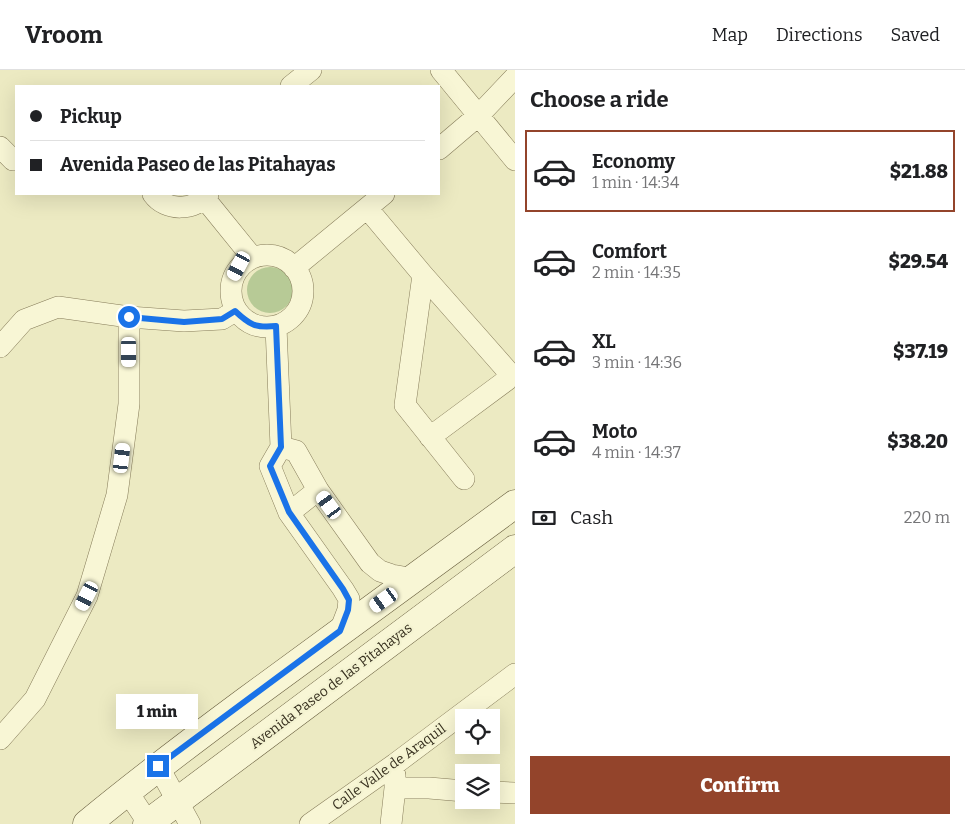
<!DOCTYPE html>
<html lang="en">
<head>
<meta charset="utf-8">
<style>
  :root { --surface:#fff; --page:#f6f6f6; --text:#202124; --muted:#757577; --line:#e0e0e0; --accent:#93442b }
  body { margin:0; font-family:Bitter,serif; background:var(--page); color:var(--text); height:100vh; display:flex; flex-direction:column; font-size:19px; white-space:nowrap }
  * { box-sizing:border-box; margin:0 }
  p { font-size:16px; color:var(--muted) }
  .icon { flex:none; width:28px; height:28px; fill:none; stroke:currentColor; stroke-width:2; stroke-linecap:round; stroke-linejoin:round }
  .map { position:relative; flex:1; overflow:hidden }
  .panel { display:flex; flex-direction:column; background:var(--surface); width:450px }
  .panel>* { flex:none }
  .banner { position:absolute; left:15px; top:15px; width:425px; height:110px; border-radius:0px; box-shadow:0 5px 20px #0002; display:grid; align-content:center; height:110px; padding:0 15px; background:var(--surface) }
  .buttons { position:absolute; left:455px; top:639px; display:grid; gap:10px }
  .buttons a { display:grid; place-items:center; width:45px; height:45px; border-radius:0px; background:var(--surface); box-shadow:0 5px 20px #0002; font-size:25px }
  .end { position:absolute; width:22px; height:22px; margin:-11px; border:6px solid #1a73e8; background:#fff; box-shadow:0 0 0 2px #fff }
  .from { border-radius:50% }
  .bubble { position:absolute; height:35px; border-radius:0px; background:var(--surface); box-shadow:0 5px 20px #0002; font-size:16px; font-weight:800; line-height:35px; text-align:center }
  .car { position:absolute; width:15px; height:30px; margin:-15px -8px; border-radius:6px; box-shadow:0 0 4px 1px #0007; background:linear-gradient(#fff 24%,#345 0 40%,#fff 0 76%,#345 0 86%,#fff 0) }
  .banner b { display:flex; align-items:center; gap:18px; height:48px; font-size:19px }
  .banner b+b { border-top:1px solid var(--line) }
  .banner i { width:12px; height:12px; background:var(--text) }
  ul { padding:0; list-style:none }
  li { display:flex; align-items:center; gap:15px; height:82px; margin:0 10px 8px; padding:0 5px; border:2px solid transparent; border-radius:0px }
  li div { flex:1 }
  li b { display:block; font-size:19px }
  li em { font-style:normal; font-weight:800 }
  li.on { border-color:var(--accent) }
  li>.icon { width:45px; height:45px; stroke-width:1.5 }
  h2 { padding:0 15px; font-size:22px; line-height:60px }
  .pay { display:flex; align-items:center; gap:12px; height:55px; padding:0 15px; font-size:19px }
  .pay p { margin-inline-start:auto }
  .primary-button { display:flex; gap:10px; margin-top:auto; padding:10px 15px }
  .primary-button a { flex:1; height:58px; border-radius:0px; background:var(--accent); color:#fff; font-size:20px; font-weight:800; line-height:58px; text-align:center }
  header { display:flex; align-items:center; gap:30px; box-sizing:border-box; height:70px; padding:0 25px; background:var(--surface); border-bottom:1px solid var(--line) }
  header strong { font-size:24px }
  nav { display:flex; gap:28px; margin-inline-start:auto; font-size:18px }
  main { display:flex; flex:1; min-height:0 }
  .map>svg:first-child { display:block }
</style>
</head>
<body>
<header>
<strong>Vroom</strong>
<nav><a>Map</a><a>Directions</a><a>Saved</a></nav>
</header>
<main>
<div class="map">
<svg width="515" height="754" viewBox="0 0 515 754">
  <rect width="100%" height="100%" fill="#eceac2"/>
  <!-- green -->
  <path fill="#b7ca96" d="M247 220a23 23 0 1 1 46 0a23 23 0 1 1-46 0Z"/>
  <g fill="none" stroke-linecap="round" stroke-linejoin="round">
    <!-- street casing -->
    <g stroke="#867c5a" stroke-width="22">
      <path id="street" d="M441,0L515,90
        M291,16L311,0
        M0,77L13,90H16
        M439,79L479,45L515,7
        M153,124C166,142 195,141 208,124
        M205,129L252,187
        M367,138L423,205L512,306
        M231 221a36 36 0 1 1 72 0a36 36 0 1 1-72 0Z
        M294,198L384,124
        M423,205L405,335L464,409
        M276,257L281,377L270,396L289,443L343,519L349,529L348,540L340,561
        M0,277L24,250L58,237L129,247L184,251L222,249L235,241
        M430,367L515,304
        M281,377L296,381L318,420L370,493L380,501L392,505L414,509
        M289,443L318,420
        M0,669L35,629L87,526L117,425L129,334V247
        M158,696L190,754
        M395,718H429L464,721
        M127,721L149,754
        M491,722L515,723
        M310,754L395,694L515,604
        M391,754L395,718V705"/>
    </g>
    <!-- secondary casing -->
    <g stroke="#675d3d" stroke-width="29">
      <path id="secondary" d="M87,754C139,711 192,671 246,631C335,565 426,500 515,434
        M147,754L515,479"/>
    </g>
    <!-- street -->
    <use href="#street" stroke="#f8f6d5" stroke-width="21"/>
    <!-- secondary -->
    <use href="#secondary" stroke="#f8f6d5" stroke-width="28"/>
  </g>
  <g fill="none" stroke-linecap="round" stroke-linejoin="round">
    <!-- route -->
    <path stroke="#1a73e8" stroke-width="6" d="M129,247L184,252L222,249L235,241C250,255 255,258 276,256L281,377L270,396L289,442L343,519L349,530L348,540L340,561L158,696"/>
  </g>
  <g text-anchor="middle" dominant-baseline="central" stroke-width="4.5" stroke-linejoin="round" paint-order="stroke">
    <!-- street labels -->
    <g font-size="14" fill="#362f1e" stroke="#f4f3d1">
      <text transform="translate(331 616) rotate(-37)">Avenida Paseo de las Pitahayas</text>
      <text transform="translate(389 697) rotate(-36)">Calle Valle de Araquil</text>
    </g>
  </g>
</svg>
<div class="buttons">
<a><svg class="icon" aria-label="locate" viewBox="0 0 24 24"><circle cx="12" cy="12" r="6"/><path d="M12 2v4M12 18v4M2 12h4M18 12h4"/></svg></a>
<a><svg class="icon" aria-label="layers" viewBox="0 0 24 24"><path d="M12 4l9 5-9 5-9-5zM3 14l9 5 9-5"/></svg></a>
</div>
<i class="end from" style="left:129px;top:247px"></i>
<i class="end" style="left:158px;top:696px"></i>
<div class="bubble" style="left:116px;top:624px;width:82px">1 min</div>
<i class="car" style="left:239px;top:196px;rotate:208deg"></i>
<i class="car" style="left:129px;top:282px;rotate:180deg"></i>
<i class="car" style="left:122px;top:388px;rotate:7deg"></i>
<i class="car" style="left:329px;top:435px;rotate:324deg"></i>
<i class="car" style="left:87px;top:526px;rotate:207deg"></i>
<i class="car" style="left:384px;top:530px;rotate:235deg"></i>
<div class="banner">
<b><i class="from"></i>Pickup</b>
<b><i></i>Avenida Paseo de las Pitahayas</b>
</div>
</div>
<section class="panel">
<h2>Choose a ride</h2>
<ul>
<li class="on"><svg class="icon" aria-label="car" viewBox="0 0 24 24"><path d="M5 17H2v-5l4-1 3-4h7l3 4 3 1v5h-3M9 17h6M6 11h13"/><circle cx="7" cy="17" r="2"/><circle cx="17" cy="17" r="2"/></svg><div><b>Economy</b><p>1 min · 14:34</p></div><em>$21.88</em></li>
<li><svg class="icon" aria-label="car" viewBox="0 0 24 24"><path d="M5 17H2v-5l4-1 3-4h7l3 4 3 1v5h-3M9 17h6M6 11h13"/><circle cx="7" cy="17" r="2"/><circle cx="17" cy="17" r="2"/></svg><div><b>Comfort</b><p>2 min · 14:35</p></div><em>$29.54</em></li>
<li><svg class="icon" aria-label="car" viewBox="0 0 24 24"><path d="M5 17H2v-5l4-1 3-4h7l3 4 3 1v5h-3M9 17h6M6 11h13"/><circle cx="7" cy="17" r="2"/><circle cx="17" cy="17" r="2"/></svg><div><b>XL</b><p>3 min · 14:36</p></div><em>$37.19</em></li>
<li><svg class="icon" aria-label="car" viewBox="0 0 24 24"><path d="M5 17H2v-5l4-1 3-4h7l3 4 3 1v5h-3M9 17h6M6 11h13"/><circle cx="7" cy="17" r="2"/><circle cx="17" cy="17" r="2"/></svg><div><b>Moto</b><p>4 min · 14:37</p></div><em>$38.20</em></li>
</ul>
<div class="pay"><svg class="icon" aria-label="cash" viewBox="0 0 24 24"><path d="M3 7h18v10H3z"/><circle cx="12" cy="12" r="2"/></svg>Cash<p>220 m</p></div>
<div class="primary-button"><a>Confirm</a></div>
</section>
</main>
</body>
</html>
